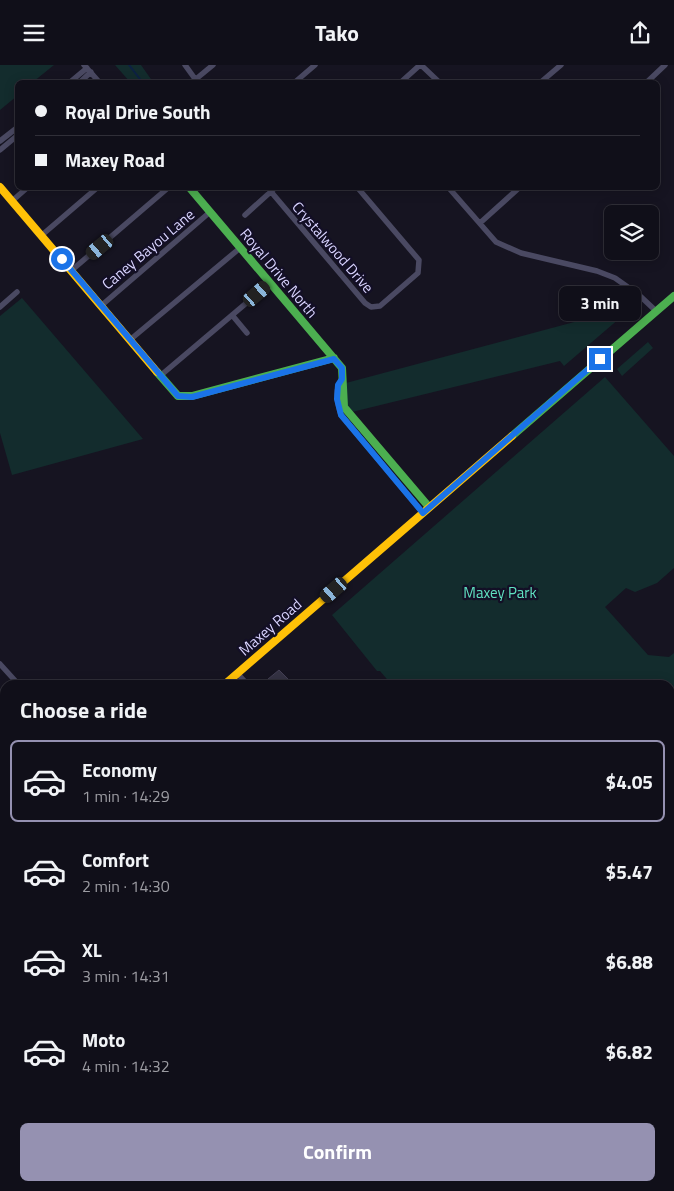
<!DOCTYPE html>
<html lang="en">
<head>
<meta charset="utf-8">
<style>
  :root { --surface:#100f19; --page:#191822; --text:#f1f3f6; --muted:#9c9ca2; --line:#302f38; --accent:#9591b1 }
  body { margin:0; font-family:"Titillium Web",sans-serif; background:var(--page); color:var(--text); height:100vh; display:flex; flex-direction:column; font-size:19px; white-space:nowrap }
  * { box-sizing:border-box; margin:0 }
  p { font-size:16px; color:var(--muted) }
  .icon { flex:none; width:28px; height:28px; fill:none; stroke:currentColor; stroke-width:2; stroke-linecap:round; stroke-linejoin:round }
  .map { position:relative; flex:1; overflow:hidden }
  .side { position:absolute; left:0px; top:615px; width:675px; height:511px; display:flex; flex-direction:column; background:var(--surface); border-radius:15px 15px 0 0; box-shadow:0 2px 12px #0003,0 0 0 1px var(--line) }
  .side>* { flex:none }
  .top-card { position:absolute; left:15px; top:15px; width:645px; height:110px; border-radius:8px; box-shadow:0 2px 12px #0003,0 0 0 1px var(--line); display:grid; align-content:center; height:110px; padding:0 20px; background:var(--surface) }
  .buttons { position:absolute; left:604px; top:140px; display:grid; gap:10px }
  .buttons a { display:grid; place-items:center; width:55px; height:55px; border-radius:8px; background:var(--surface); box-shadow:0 2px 12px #0003,0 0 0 1px var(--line); font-size:25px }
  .end { position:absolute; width:22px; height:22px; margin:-11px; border:6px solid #1a73e8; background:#fff; box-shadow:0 0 0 2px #fff }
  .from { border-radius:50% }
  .bubble { position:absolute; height:35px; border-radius:8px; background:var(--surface); box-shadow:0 2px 12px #0003,0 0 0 1px var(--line); font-size:16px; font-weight:700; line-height:35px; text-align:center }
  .car { position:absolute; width:15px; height:30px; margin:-15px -8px; border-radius:6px; box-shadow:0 0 4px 1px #0007; background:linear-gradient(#222 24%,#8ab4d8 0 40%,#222 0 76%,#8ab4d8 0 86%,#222 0) }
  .top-card b { display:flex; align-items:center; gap:18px; height:48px; font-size:19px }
  .top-card b+b { border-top:1px solid var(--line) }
  .top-card i { width:12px; height:12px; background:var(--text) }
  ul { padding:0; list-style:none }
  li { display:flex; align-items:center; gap:15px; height:82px; margin:0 10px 8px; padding:0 10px; border:2px solid transparent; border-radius:8px }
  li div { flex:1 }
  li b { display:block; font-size:19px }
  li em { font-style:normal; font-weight:700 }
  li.on { border-color:var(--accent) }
  li>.icon { width:45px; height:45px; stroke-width:1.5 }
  h2 { padding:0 20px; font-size:22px; line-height:60px }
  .button { display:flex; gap:10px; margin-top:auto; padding:10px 20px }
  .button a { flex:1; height:58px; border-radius:8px; background:var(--accent); color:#fff; font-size:20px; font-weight:700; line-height:58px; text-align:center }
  header { display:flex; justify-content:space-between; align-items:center; height:65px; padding:0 20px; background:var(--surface); font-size:22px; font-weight:700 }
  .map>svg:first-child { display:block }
</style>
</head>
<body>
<header><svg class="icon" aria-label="menu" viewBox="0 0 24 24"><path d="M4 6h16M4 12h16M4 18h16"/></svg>Tako<svg class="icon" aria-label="share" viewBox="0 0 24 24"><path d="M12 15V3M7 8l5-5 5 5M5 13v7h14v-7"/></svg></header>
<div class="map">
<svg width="674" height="1126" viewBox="0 0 674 1126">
  <rect width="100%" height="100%" fill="#161421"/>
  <!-- green -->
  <path fill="#132c2d" d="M0,0H54L33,17L18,18L17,31L0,45Z
    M115,0H141L153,17H130Z
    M22,233L143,374L12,410L0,368V251Z
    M634,241L564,301L560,296L352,347L346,340V318Z
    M648,277L653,283L622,311L617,304Z
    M605,312L674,391V503L657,518L635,527L626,523L605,542L648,590L669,592L674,588V832L670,863V620H392L380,606H377L332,550Z
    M670,895L674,919V1091L670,1087Z"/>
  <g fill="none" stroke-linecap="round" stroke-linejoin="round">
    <!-- stream -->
    <path stroke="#0d2144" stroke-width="2" d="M129,0L143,18"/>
  </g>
  <!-- building -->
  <path fill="#343243" stroke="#433f54" d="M279,605L289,615L283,620H273L268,614Z"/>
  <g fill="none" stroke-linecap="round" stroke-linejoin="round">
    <!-- street -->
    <path stroke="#4a4962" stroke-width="5.5" d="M84,0L100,18
      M185,0L198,18
      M421,0L440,18
      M196,14L213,0
      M541,17L561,0
      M69,18L87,3
      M79,18L91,7
      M294,18L315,0
      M400,18L420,0
      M646,18L665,0
      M0,76L18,62
      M0,85L18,70
      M267,122L365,238L371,242L380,241L418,208L419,195L357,122
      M448,122L496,177L521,188L597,206L615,213L639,230L656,246
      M12,136L28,122
      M245,150L276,122
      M480,158L520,122
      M42,170L98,122
      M72,205L169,122
      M102,240L210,147
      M0,242L17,227
      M232,250L247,268
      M131,274L240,183
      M160,311L270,218
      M342,314C334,325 337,337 341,350L423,448
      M0,599L19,620
      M237,608L248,620
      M329,1121L334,1126
      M388,1121L391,1126
      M153,1126L154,1121"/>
    <!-- fast -->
    <path stroke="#4caf50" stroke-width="8" d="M189,122L342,303L344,342L429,442
      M157,307L178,331H192L334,293
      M512,371L674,231
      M44,1122L58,1124"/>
    <!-- slow -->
    <path stroke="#ffc107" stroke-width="8" d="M0,122L157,307
      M224,620L512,371
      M0,818L5,814"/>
  </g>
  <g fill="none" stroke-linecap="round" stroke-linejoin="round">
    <!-- route -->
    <path stroke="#1a73e8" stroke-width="6" d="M62,194L178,331L192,332L334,294L342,303V314L338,320L337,334L341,350L423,448L600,294"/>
  </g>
  <g text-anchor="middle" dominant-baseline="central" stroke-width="4.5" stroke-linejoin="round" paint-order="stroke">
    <!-- street labels -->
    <g font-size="15" fill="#d9d4ff" stroke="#130f26">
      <text transform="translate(333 182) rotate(49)">Crystalwood Drive</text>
      <text transform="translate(148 184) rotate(-40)">Caney Bayou Lane</text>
      <text transform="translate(279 208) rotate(50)">Royal Drive North</text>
      <text transform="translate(270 562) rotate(-41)">Maxey Road</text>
    </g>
    <!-- park labels -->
    <g font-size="15" fill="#5fe0c0" stroke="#130f26">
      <text x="500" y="527">Maxey Park</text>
    </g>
  </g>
</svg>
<div class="buttons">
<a><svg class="icon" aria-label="layers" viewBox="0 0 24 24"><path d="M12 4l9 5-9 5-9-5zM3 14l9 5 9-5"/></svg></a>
</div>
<i class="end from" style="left:62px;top:194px"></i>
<i class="end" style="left:600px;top:294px"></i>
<div class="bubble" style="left:559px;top:221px;width:82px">3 min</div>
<i class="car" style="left:100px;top:182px;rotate:230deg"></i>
<i class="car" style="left:257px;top:229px;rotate:49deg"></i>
<i class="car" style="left:334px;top:525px;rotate:229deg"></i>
<div class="top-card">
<b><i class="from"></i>Royal Drive South</b>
<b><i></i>Maxey Road</b>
</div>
<section class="side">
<h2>Choose a ride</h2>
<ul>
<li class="on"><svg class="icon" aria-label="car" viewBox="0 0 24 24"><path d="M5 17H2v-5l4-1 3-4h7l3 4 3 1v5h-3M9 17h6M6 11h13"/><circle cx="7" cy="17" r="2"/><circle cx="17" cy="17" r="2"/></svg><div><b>Economy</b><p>1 min · 14:29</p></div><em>$4.05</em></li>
<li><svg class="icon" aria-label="car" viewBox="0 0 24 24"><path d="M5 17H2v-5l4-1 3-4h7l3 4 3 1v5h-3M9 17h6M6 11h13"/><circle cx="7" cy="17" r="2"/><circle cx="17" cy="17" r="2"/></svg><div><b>Comfort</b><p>2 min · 14:30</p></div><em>$5.47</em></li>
<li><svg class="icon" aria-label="car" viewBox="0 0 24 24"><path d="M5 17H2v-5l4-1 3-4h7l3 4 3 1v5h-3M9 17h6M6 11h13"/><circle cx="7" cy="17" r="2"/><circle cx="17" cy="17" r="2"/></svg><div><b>XL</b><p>3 min · 14:31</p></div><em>$6.88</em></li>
<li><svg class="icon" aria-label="car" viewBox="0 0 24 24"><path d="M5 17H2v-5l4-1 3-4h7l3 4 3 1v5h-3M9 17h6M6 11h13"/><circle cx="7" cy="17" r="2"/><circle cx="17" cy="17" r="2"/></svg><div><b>Moto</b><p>4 min · 14:32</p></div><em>$6.82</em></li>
</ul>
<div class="button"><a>Confirm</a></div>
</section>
</div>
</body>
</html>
